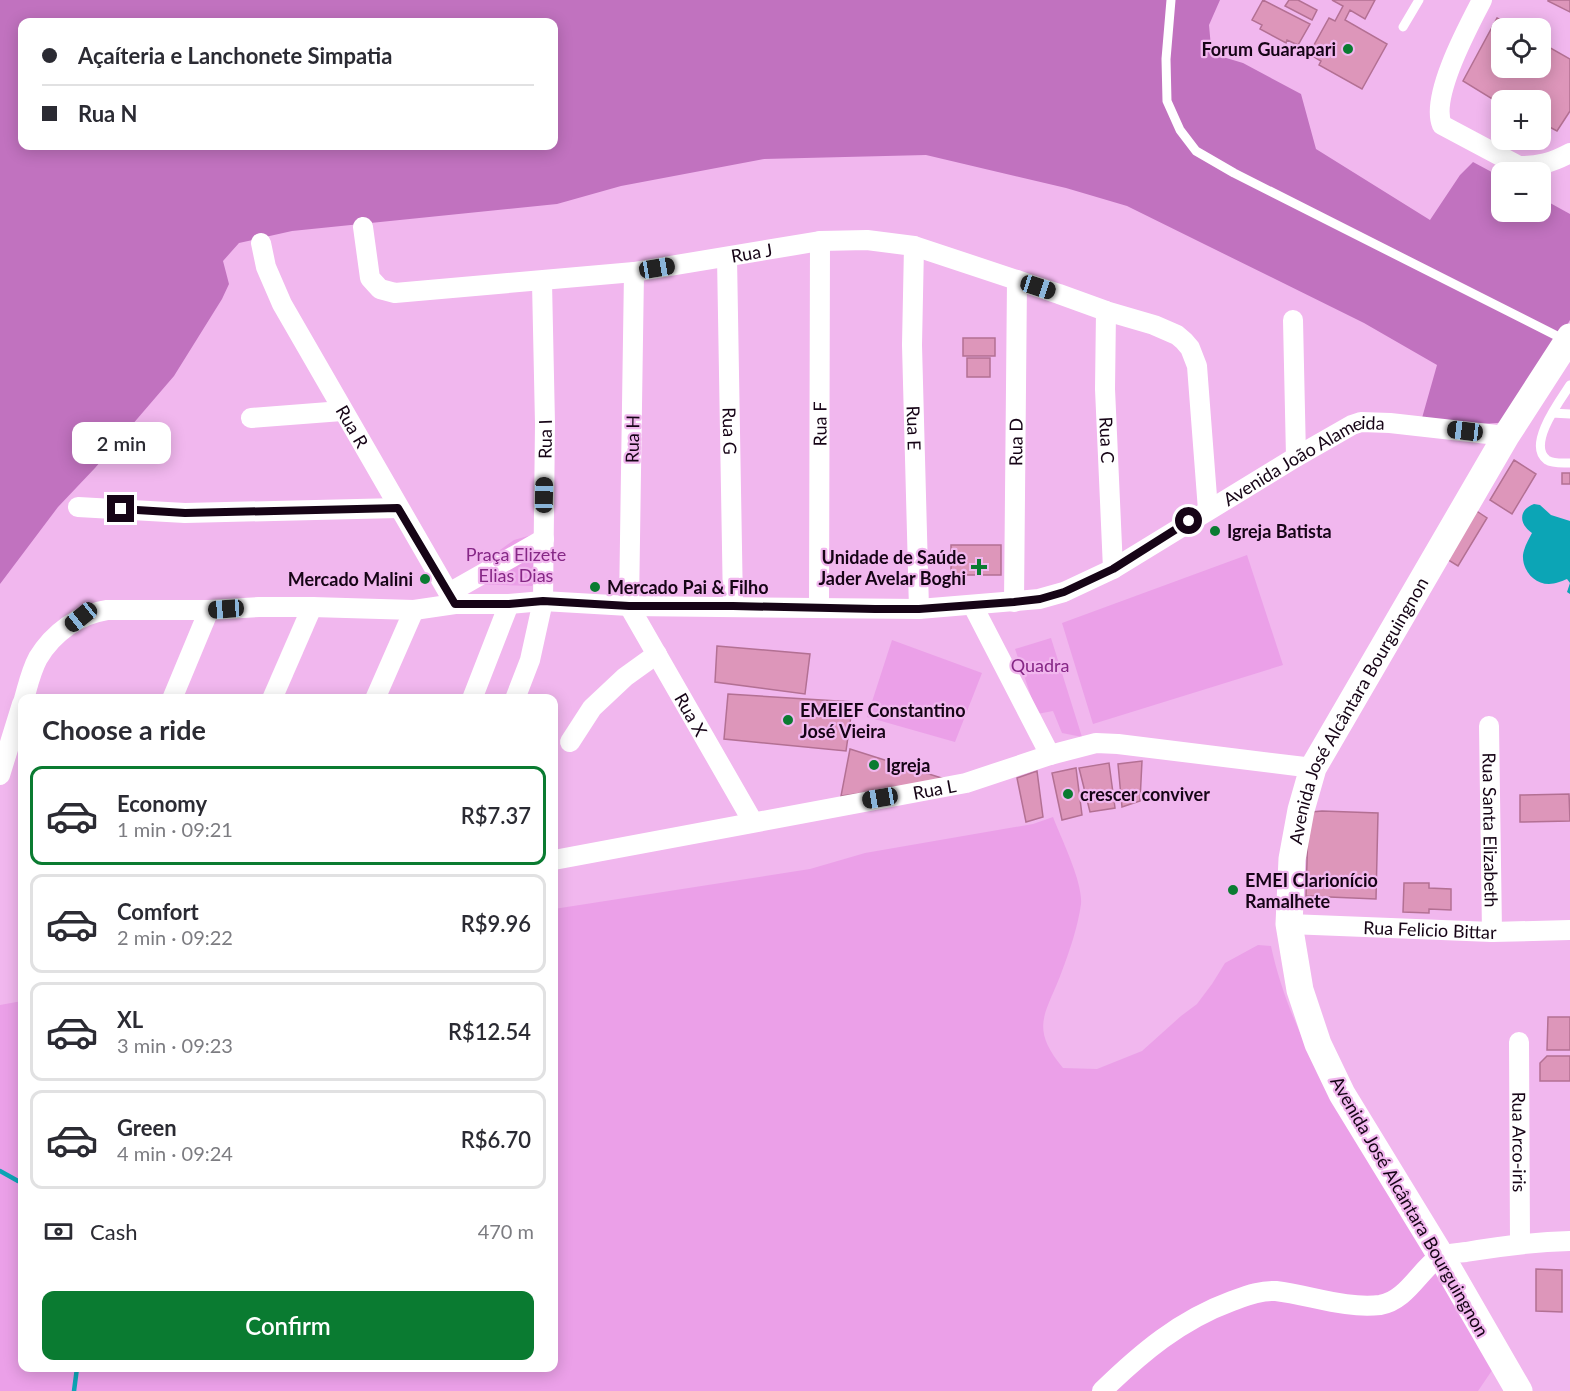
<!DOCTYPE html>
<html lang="en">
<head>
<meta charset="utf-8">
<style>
  :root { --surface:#fff; --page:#f7f7f7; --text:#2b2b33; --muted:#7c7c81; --line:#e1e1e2; --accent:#0a7b31 }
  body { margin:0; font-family:Lato,sans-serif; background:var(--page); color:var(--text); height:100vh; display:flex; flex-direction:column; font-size:22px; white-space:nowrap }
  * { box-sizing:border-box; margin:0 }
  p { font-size:20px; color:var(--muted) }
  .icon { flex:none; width:33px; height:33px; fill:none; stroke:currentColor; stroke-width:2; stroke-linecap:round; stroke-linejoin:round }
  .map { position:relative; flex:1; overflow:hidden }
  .panel { position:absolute; left:18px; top:694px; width:540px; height:678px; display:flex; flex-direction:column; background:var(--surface); border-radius:12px; box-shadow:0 3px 15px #0003 }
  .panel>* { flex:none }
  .hud { position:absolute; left:18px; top:18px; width:540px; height:132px; border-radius:12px; box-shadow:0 3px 15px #0003; display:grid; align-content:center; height:132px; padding:0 24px; background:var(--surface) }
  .controls { position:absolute; left:1491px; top:18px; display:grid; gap:12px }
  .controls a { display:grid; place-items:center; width:60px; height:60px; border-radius:12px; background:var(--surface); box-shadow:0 3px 15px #0003; font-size:30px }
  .end { position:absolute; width:27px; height:27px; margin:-14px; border:8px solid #160416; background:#fff; box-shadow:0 0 0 3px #fff }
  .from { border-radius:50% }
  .bubble { position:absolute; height:42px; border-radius:12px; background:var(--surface); box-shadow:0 3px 15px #0003; font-size:20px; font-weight:600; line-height:42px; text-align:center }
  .car { position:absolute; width:18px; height:36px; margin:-18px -9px; border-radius:8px; box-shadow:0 0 4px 2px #0007; background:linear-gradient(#222 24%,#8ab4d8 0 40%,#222 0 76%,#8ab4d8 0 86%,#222 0) }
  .hud b { display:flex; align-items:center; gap:21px; height:57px; font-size:22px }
  .hud b+b { border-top:2px solid var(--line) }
  .hud i { width:15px; height:15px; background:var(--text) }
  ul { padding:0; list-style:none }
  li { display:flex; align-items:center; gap:18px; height:99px; margin:0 12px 9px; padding:0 12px; border:3px solid var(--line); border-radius:12px }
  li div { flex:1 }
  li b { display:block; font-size:22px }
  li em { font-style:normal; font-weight:600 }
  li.current { border-color:var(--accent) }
  li>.icon { width:54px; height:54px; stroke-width:1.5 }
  h2 { padding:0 24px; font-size:27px; line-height:72px }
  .pay { display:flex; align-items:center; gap:15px; height:66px; padding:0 24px; font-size:22px }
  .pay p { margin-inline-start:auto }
  .action { display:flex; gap:12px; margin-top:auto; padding:12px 24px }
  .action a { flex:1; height:69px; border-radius:12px; background:var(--accent); color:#fff; font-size:24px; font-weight:600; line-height:69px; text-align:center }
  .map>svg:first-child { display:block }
</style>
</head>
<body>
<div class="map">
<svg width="1570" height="1391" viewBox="0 0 1570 1391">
  <rect width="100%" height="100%" fill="#f1b7ee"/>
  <!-- green -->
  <path fill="#eba0e8" d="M535,534L537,577L532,586L468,584L475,568L514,540Z
    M1247,555L1283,665L1093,724L1062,623Z
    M1051,638L1082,737L1062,733L1053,711L1037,714L1015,649Z
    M892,640L982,673L955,742L867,717Z
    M1053,817C1061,838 1083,882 1081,904C1078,926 1070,950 1062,971C1047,1013 1028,1026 1063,1068L1097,1069L1142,1051L1181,1016L1197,1004L1212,984L1225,963L1258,945L1271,946C1289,1031 1337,1105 1382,1179C1420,1241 1457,1303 1495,1366L1478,1391H0V1005L22,1001V1368H554V909L810,869L865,853L1033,824Z"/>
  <!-- forest -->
  <path fill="#c172bf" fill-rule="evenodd" d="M0,0H1220L1209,25L1211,47L1223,57L1243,63L1301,94L1316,149L1430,220L1460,175L1473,162L1501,177L1502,212H1540L1541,198L1570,214V320L1511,422L1439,427L1422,418L1437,365L1364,323L1127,206L1066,188L926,155L764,159L621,186L557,204L292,231L239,243L223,261L229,284L222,299L174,376L95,468L58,507L0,584ZM22,22H554V146H22Z"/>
  <!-- water -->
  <path fill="#0ca5b6" d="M1534,504L1540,505L1551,515L1570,521V594L1567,592L1570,583L1567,579C1562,581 1555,584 1549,584C1534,584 1522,570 1523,555C1524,547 1529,539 1532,533C1519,524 1518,510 1534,504Z"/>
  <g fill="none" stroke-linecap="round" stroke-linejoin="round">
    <!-- stream -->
    <path stroke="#0ca5b6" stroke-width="4.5" d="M0,1171L18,1181
      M21,1187L22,1188
      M74,1391L77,1368"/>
  </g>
  <!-- building -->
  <path fill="#dd96ba" stroke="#b37093" stroke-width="1.5" d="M1263,0L1310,24L1298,45L1287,40L1286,43L1260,29L1262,25L1252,20Z
    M1289,0H1298L1317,10L1312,20L1285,6Z
    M1332,0H1375L1365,19L1350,10L1345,20L1387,44L1362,89L1319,65L1321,61L1309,54L1329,18L1335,21L1343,6Z
    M1570,0V12L1548,1V0Z
    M1497,18L1515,28H1502V68H1540V42L1570,59V111L1557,131L1544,124L1540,130V100H1502V105L1463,81Z
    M963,338H995V356H963Z
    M967,358H990V377H967Z
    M1514,460L1536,474L1512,514L1490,500Z
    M1562,473H1570V484H1562Z
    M1475,510L1487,518L1458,566L1445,558Z
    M951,545H1001V575H951Z
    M717,646L810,654L805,694L715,682Z
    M728,694L853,702L846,751L724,739Z
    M850,749L951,781L841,796Z
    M1142,761L1140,801L1122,807L1118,764Z
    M1109,763L1115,808L1090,812L1079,768Z
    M1076,768L1082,815L1062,820L1052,773Z
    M1037,771L1043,817L1026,822L1017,778Z
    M1569,794L1570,821L1520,822V795Z
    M1322,811L1378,813L1376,899L1306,896L1308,827L1311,812Z
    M1404,883H1429V888L1451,889V910L1429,909V913L1403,912Z
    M1548,1017H1570V1050H1547Z
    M1547,1056H1570V1081H1540V1063Z
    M1536,1269L1562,1270V1312L1536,1311Z"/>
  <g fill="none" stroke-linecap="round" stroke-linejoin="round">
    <!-- lane -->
    <path stroke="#fff" stroke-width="9" d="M1171,0L1166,59L1167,101L1180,130L1196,151L1234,173L1565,340
      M1403,27L1419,0
      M1570,385C1561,399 1526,445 1547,460C1553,464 1563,463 1570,463
      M1552,413L1570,414"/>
    <!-- street -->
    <g stroke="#fff" stroke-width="20">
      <path d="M1482,0C1468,27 1430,97 1442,125L1519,166C1538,167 1553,162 1570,153"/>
      <path id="s1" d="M363,227L370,278L380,289L395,293L634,272L820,241L867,240L914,246L1059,294L1106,311L1154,325L1177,335L1184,341L1190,348L1197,366L1208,510"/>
      <path id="s2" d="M261,243L266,267L282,304L455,604"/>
      <path id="s3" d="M914,246L912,345L919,609"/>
      <path id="s4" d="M727,257L733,606"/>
      <path id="s5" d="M634,272L629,606L753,822"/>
      <path id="s6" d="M1106,311L1105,389L1113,569"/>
      <path d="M1293,320L1296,457"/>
      <path d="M251,418L342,411"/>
      <path d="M78,507L185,513L398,508"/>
      <path d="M449,593L544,539"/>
      <path id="s7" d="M1014,602L1017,280"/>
      <path d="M973,606L1050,755"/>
      <path id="s8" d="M819,607L820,241"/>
      <path id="s9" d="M24,699C28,685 31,671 38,658C53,633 79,614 107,610H209L259,607H312L414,610L455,604H509L543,601L629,606L919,609L1039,599L1064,592L1113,569L1296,457L1352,425L1361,422L1390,423L1506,436"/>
      <path d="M172,699L209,610"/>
      <path d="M272,699L312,607"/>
      <path d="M375,699L414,610"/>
      <path d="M472,699L509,604"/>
      <path id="s10" d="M515,699L530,660L543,601L545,424L542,282"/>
      <path id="s11" d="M1489,726L1492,932"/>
      <path d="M570,742L592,708L625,677L657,654"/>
      <path d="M0,775L22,704"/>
      <path id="s12" d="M554,860L966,783L1050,755L1096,743L1118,744L1313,768"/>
      <path id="s13" d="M1289,924L1492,932L1570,930"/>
      <path id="s14" d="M1519,1042L1520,1243"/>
      <path d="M1102,1391C1141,1353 1180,1320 1232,1301C1246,1296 1261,1290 1276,1291C1310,1295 1345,1309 1380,1305C1406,1301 1419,1271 1439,1257C1446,1253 1458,1253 1466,1252C1501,1246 1535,1242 1570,1241"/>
    </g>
    <!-- secondary -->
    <path stroke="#fff" stroke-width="27" id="s15" d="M1519,1391L1441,1256L1342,1094L1318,1044L1300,990L1289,924L1292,859L1301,810L1313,768L1506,436L1570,337"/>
  </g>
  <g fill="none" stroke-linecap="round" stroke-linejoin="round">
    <!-- route -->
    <path stroke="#160416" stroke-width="8" d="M121,509L185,513L398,508L455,604H509L543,601L629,606H733L875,609H919L1014,602L1040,599L1064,592L1113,569L1189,521"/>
  </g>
  <!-- markers -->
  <g fill="#0a7b31" stroke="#f1b7ee" stroke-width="2">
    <circle cx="1348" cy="49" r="6"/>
    <circle cx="1215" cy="531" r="6"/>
    <path d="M976 558h6v6h6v6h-6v6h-6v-6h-6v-6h6z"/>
    <circle cx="425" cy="579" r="6"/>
    <circle cx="595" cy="587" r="6"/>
    <circle cx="788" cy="720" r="6"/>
    <circle cx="874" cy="765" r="6"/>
    <circle cx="1068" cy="794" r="6"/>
    <circle cx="1233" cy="890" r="6"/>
  </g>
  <g text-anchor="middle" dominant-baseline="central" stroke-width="4.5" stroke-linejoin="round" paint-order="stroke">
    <!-- poi labels -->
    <g font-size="18" font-weight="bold" fill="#160416" stroke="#f1b7ee" text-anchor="start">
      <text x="1336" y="49" text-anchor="end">Forum Guarapari</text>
      <text x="1227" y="531">Igreja Batista</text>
      <text x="966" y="557" text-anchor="end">Unidade de Saúde<tspan x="966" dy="21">Jader Avelar Boghi</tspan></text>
      <text x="413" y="579" text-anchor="end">Mercado Malini</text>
      <text x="607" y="587">Mercado Pai &amp; Filho</text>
      <text x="800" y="710">EMEIEF Constantino<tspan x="800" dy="21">José Vieira</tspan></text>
      <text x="886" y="765">Igreja</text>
      <text x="1080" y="794">crescer conviver</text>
      <text x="1245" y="880">EMEI Clarionício<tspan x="1245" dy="21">Ramalhete</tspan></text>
    </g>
    <!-- street labels -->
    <g font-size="18" fill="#160416" stroke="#f1b7ee">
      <text stroke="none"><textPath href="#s1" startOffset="441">Rua J</textPath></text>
      <text stroke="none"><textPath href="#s8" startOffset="183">Rua F</textPath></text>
      <text stroke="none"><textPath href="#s2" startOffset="206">Rua R</textPath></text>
      <text stroke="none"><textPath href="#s3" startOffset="182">Rua E</textPath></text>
      <text stroke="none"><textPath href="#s4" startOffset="174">Rua G</textPath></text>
      <text stroke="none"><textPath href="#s10" startOffset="264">Rua I</textPath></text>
      <text transform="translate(632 439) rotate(-89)">Rua H</text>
      <text stroke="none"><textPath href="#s6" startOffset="129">Rua C</textPath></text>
      <text stroke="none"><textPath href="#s7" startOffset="160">Rua D</textPath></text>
      <text stroke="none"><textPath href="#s9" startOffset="1365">Avenida João Alameida</textPath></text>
      <text stroke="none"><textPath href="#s15" startOffset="754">Avenida José Alcântara Bourguingnon</textPath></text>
      <text stroke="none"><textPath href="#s5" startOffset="459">Rua X</textPath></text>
      <text stroke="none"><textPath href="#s12" startOffset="387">Rua L</textPath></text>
      <text stroke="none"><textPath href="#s11" startOffset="104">Rua Santa Elizabeth</textPath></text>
      <text stroke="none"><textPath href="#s13" startOffset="141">Rua Felicio Bittar</textPath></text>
      <text stroke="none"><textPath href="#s14" startOffset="100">Rua Arco-iris</textPath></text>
      <text transform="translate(1410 1206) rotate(60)">Avenida José Alcântara Bourguingnon</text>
    </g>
    <!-- park labels -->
    <g font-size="18" fill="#862786" stroke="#f1b7ee">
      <text x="516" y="554">Praça Elizete<tspan x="516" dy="21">Elias Dias</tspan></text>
      <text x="1040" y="665">Quadra</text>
    </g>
  </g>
</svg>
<div class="controls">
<a><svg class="icon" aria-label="locate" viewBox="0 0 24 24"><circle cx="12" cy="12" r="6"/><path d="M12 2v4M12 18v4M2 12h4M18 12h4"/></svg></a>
<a>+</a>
<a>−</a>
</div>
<i class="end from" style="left:1189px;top:521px"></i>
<i class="end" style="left:121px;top:509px"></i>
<div class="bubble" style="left:72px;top:422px;width:99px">2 min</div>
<i class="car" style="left:657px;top:268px;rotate:81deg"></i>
<i class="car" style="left:1038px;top:287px;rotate:108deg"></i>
<i class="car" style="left:1465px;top:431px;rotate:277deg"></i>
<i class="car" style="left:544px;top:495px;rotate:1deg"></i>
<i class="car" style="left:226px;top:609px;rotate:266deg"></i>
<i class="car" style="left:81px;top:617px;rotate:231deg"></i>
<i class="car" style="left:880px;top:798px;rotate:260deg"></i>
<div class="hud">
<b><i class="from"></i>Açaíteria e Lanchonete Simpatia</b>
<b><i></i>Rua N</b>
</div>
<section class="panel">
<h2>Choose a ride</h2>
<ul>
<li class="current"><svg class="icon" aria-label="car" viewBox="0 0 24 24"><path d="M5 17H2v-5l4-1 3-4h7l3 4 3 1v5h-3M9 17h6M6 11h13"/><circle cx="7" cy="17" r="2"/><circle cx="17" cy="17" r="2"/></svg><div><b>Economy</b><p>1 min · 09:21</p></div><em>R$7.37</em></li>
<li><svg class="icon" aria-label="car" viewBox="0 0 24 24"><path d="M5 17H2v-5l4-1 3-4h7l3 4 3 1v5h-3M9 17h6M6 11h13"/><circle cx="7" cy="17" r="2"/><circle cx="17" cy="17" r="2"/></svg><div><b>Comfort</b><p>2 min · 09:22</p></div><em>R$9.96</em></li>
<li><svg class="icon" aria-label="car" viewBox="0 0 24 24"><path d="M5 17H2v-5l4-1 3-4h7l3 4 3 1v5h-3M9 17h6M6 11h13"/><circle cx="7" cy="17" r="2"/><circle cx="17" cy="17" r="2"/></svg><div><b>XL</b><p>3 min · 09:23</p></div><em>R$12.54</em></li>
<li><svg class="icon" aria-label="car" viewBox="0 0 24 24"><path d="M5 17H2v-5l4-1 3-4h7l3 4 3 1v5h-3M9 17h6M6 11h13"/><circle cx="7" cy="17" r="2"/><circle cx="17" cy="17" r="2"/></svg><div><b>Green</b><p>4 min · 09:24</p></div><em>R$6.70</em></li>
</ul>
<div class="pay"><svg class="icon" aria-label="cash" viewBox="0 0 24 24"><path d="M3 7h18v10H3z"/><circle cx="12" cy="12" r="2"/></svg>Cash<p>470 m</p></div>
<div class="action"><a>Confirm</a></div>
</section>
</div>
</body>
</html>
